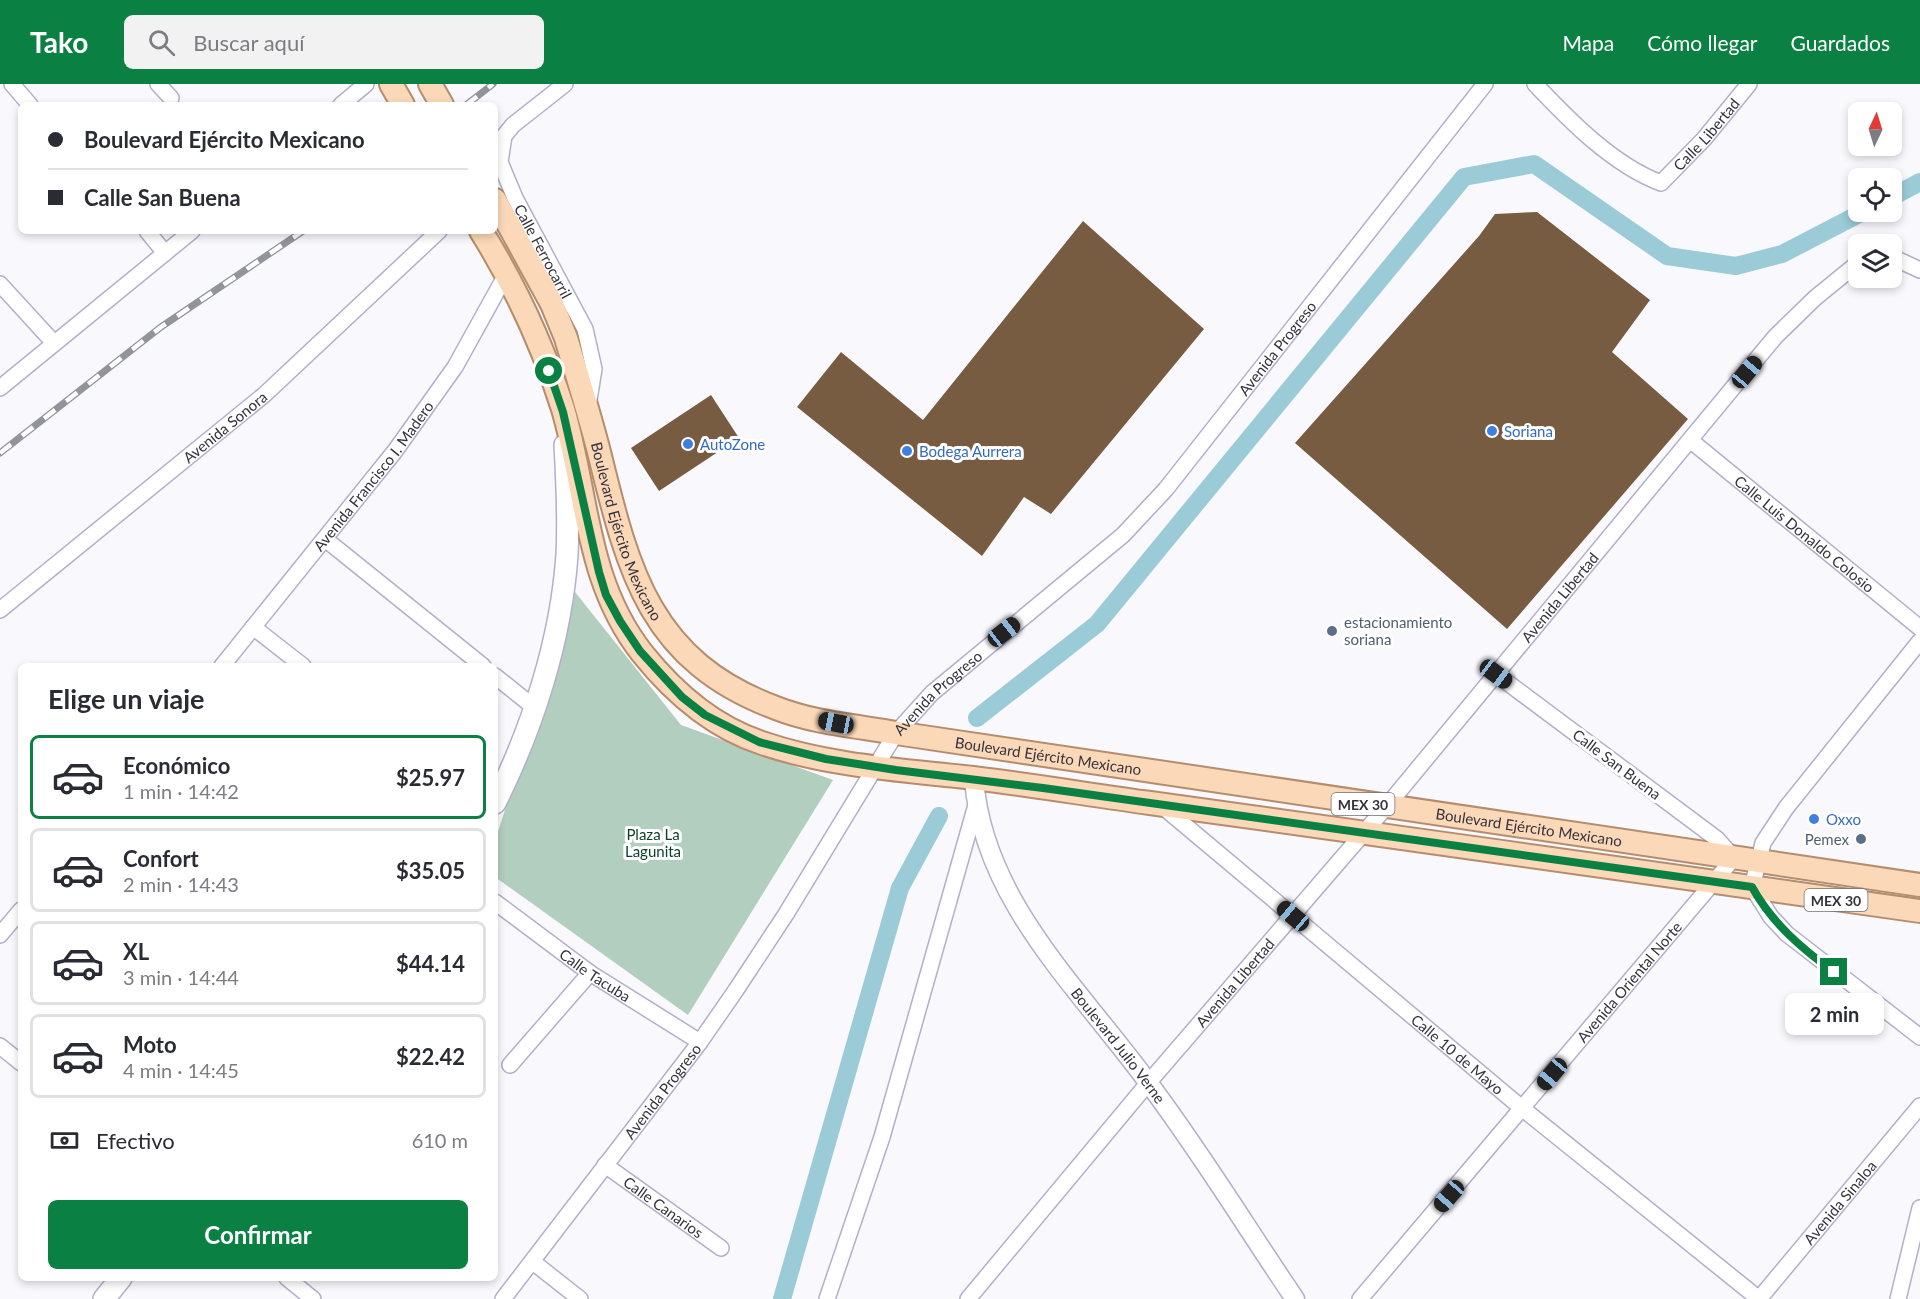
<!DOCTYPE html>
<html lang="es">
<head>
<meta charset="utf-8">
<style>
  :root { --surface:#fff; --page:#f2f2f3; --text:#2b2b33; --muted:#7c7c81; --line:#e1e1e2; --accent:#0b8043 }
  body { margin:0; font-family:Lato,sans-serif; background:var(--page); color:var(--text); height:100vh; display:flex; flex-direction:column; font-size:22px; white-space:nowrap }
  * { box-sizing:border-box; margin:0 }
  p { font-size:20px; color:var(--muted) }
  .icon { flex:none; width:33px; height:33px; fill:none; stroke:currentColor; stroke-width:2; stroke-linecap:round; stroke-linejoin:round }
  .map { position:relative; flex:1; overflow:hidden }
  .side { position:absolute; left:18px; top:579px; width:480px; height:618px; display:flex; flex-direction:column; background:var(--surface); border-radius:9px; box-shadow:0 3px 9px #0003 }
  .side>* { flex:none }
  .banner { position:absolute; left:18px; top:18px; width:480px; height:132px; border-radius:9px; box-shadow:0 3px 9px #0003; display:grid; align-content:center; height:132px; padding:0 30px; background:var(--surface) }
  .needle { width:39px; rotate:4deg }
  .tools { position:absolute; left:1848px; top:18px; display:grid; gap:12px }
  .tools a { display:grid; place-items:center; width:54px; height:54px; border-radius:9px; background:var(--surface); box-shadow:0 3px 9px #0003; font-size:30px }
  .end { position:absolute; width:27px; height:27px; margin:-14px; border:8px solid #0b8043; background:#fff; box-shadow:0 0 0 3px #fff }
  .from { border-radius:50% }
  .bubble { position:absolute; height:42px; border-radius:9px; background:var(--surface); box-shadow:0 3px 9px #0003; font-size:20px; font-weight:700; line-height:42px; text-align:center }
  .car { position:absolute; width:18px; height:36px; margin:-18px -9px; border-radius:8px; box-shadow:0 0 4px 2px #0007; background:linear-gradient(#222 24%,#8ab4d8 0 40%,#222 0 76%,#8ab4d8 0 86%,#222 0) }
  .banner b { display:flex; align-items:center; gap:21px; height:57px; font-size:22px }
  .banner b+b { border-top:2px solid var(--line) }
  .banner i { width:15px; height:15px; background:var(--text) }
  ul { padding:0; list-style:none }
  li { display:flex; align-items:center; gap:18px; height:84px; margin:0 12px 9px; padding:0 18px; border:3px solid var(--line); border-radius:9px }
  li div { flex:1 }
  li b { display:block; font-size:22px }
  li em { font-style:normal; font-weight:700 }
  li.selected { border-color:var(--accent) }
  li>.icon { width:54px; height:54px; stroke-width:1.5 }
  h2 { padding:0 30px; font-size:27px; line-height:72px }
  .pay { display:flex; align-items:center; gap:15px; height:66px; padding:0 30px; font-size:22px }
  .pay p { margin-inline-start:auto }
  .button { display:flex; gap:12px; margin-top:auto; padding:12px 30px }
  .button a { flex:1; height:69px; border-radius:9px; background:var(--accent); color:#fff; font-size:24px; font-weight:700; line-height:69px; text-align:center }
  header { display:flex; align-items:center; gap:36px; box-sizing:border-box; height:84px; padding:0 30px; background:var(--accent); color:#fff }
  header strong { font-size:28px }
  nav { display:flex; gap:33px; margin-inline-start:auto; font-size:21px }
  .search { width:420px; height:54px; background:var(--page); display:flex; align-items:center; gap:15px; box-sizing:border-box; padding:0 21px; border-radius:9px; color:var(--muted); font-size:22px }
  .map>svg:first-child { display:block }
</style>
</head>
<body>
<header>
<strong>Tako</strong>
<div class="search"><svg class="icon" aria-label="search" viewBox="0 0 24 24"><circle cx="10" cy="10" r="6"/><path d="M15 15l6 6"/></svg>Buscar aquí</div>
<nav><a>Mapa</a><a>Cómo llegar</a><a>Guardados</a></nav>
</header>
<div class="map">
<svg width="1920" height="1215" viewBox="0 0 1920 1215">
  <rect width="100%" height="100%" fill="#f8f8fd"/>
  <!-- green -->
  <path fill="#b2cebf" d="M575,508L681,641L833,696L688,931L495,793V757Z"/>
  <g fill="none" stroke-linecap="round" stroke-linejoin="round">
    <!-- canal -->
    <path stroke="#9acbd7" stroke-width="18" d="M1892,113L1920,98
      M977,634L1097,540L1464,93L1534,80L1667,172L1736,182L1782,170L1863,128
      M782,1215L900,804L939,732"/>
  </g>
  <!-- building -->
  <path fill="#775c41" d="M1537,128L1650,216L1612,268L1688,335L1507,545L1295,359L1479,152L1495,130Z
    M1083,137L1204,245L1051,430L1024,413L982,472L797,323L841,268L923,336Z
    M711,311L739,354L659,407L631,364Z"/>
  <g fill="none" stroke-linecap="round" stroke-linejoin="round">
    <!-- minor casing -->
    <g stroke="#b2afca" stroke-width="18">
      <g id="minor">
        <path d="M12,0L30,21"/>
        <path d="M158,0L171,14"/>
        <path id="s1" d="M565,0L513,41L504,52L500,78L515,114L585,245L594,285L588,322"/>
        <path id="s2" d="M1535,0C1570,37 1613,81 1661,99L1704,55L1749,0"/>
        <path d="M341,21L366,0"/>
        <path d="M147,147L165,169"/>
        <path d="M1892,173L1920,186"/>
        <path d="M0,200L54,259"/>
        <path d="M0,304L192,147"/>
        <path id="s3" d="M1690,356L1920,544"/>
        <path d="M325,455L483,582"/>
        <path id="s4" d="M0,526L264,311L439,147"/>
        <path d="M253,543L303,582"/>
        <path d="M1920,557L1786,724L1763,759L1752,803L1771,833L1787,850L1920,953"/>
        <path id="s5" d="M222,582L395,367L455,283L507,189"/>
        <path d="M495,592L535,624"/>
        <path id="s6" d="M1162,722L1523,1025L1759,1215"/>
        <path id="s7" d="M495,818L590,889L700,958"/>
        <path d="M0,851L21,826"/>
        <path d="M0,962L21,979"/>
        <path d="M510,981L590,889"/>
        <path id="s8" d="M605,1081L721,1164"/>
        <path d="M533,1178L580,1215"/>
        <path d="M287,1194L313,1215"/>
        <path id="s9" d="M503,1215L700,958L736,906L786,830L896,649L932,609L1123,451L1166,405L1485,0"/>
        <path d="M827,1215L882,1053L976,721"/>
        <path id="s10" d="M968,1215L1149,998L1386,723L1775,253L1815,214L1858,179"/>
        <path id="s11" d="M1360,1215L1734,774L1717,755L1496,590"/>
        <path id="s12" d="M1759,1215L1920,1022"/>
        <path d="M1898,1215L1920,1124"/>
      </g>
    </g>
    <!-- tertiary casing -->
    <g stroke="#b2afca" stroke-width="21">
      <g id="tertiary">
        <path id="s13" d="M974,695C983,816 1078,903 1147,997C1200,1067 1246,1143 1295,1215"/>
      </g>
    </g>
    <!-- secondary casing -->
    <g stroke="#b2afca" stroke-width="24">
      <path id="secondary" d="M495,719C533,643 561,556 567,471C569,434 567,397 565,361
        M104,1215L121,1194"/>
    </g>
    <!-- primary casing -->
    <g stroke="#b48d6e" stroke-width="26">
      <g id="primary">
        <path d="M391,0L403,21"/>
        <path d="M430,0L442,21"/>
        <path id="s14" d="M495,116L552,220L566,254C577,291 589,329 599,368C628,486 649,577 776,624C814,639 856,642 896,649L1920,801"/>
        <path d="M481,147C516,203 543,262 563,325C588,410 585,496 642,569C674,609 713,643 762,659C829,682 903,686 973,694C1032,701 1091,711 1150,719C1407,754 1663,791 1920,827"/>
      </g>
    </g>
    <!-- minor -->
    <use href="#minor" stroke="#fff" stroke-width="15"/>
    <!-- tertiary -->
    <use href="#tertiary" stroke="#fff" stroke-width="18"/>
    <!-- secondary -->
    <use href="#secondary" stroke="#fff" stroke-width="21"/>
    <!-- primary -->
    <use href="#primary" stroke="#fbd8b8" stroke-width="22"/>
    <!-- rail casing -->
    <g stroke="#93939b" stroke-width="7">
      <path id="rail" d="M466,21L493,0
        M0,369L161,243L303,147"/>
    </g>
    <!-- rail -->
    <use href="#rail" stroke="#fff" stroke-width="4.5" stroke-dasharray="14" stroke-linecap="butt"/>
  </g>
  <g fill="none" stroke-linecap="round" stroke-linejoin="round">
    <!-- route -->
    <path stroke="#0b8043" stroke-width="8" d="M549,287L563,328L599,488L606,511L620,537L640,567L682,613L705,631L759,658L826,675L896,686L1043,704L1752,803C1772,839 1801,864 1834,888"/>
  </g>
  <!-- markers -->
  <g fill="#3f7fe0" stroke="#fff" stroke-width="2">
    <circle cx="1492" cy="347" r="6"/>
    <circle cx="688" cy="360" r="6"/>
    <circle cx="907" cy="367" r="6"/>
    <circle cx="1814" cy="735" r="6"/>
  </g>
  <g fill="#5c6f8a" stroke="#fff" stroke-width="2">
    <circle cx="1332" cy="547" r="6"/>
    <circle cx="1861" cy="755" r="6"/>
  </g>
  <g text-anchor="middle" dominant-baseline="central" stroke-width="6" stroke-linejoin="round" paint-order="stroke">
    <!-- shield labels -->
    <g fill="#fff" stroke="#707077" stroke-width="1.5">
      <rect x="1331.5" y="709" width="63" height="22" rx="4.5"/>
      <rect x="1804.5" y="805" width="63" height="22" rx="4.5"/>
    </g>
    <g font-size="14" font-weight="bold" fill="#33323d">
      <text x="1363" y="720">MEX 30</text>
      <text x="1836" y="816">MEX 30</text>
    </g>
    <!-- street labels -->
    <g font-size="15" fill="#33323d" stroke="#fff">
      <text stroke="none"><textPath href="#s2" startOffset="228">Calle Libertad</textPath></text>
      <text stroke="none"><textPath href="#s1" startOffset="206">Calle Ferrocarril</textPath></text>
      <text stroke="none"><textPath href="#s9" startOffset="1234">Avenida Progreso</textPath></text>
      <text stroke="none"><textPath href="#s4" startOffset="290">Avenida Sonora</textPath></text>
      <text stroke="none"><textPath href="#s5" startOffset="243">Avenida Francisco I. Madero</textPath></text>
      <text stroke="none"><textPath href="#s14" startOffset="358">Boulevard Ejército Mexicano</textPath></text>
      <text stroke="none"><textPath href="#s3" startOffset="148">Calle Luis Donaldo Colosio</textPath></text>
      <text stroke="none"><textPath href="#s10" startOffset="918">Avenida Libertad</textPath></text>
      <text stroke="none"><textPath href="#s9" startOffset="748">Avenida Progreso</textPath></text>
      <text stroke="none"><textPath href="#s14" startOffset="879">Boulevard Ejército Mexicano</textPath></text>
      <text transform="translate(1617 680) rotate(37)">Calle San Buena</text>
      <text stroke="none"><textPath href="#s14" startOffset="1365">Boulevard Ejército Mexicano</textPath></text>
      <text stroke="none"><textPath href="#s7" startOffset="124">Calle Tacuba</textPath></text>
      <text stroke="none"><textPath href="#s10" startOffset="414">Avenida Libertad</textPath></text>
      <text stroke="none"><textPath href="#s11" startOffset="416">Avenida Oriental Norte</textPath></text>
      <text stroke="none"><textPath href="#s13" startOffset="308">Boulevard Julio Verne</textPath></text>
      <text stroke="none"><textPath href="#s6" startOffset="386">Calle 10 de Mayo</textPath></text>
      <text stroke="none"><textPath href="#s9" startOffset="262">Avenida Progreso</textPath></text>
      <text stroke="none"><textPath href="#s12" startOffset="126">Avenida Sinaloa</textPath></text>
      <text stroke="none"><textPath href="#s8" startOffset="72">Calle Canarios</textPath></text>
    </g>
    <!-- shop labels -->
    <g font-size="15" fill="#366cbe" stroke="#fff" text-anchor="start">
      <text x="1504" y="347">Soriana</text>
      <text x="700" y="360">AutoZone</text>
      <text x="919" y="367">Bodega Aurrera</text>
      <text x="1826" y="735">Oxxo</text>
    </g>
    <!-- service labels -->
    <g font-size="15" fill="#4e5e75" stroke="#fff" text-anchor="start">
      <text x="1344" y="538">estacionamiento<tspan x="1344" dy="17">soriana</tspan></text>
      <text x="1849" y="755" text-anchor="end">Pemex</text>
    </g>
    <!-- park labels -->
    <g font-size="15" fill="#0c422d" stroke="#fff">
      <text x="653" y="750">Plaza La<tspan x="653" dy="17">Lagunita</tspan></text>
    </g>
  </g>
</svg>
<div class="tools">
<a><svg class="needle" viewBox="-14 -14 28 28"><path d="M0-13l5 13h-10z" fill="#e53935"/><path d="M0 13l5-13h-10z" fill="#7c7c81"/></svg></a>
<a><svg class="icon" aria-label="locate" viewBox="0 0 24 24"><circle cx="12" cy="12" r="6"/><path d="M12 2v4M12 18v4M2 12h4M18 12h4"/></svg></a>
<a><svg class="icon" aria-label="layers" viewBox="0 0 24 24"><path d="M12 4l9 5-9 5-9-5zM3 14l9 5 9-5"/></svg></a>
</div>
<i class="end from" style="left:549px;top:287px"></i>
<i class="end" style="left:1834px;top:888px"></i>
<div class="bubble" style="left:1785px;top:909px;width:99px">2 min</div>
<i class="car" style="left:1747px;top:288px;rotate:40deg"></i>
<i class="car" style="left:1004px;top:548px;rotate:52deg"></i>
<i class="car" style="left:1496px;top:590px;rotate:127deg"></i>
<i class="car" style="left:836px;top:639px;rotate:281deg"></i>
<i class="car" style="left:1293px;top:832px;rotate:310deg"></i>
<i class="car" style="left:1552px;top:990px;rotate:220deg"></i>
<i class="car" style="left:1449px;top:1112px;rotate:221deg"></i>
<div class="banner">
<b><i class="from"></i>Boulevard Ejército Mexicano</b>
<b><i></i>Calle San Buena</b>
</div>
<section class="side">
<h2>Elige un viaje</h2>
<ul>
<li class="selected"><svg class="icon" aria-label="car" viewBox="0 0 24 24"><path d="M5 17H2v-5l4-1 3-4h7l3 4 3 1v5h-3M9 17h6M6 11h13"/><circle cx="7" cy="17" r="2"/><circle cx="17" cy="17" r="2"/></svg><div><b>Económico</b><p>1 min · 14:42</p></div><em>$25.97</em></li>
<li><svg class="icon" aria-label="car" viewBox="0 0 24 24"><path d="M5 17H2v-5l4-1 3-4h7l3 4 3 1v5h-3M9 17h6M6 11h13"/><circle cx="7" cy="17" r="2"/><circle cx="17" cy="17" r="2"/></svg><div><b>Confort</b><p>2 min · 14:43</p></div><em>$35.05</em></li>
<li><svg class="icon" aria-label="car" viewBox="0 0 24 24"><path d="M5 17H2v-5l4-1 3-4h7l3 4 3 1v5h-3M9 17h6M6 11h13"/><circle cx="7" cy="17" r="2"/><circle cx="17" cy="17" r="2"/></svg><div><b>XL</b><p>3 min · 14:44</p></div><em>$44.14</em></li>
<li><svg class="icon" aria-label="car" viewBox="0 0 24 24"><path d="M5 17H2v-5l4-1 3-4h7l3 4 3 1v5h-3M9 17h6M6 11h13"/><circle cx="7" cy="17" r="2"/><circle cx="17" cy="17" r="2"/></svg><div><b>Moto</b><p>4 min · 14:45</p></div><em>$22.42</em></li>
</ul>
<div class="pay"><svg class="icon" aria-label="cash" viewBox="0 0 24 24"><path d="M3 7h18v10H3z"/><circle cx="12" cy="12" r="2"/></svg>Efectivo<p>610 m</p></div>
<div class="button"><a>Confirmar</a></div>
</section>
</div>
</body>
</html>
